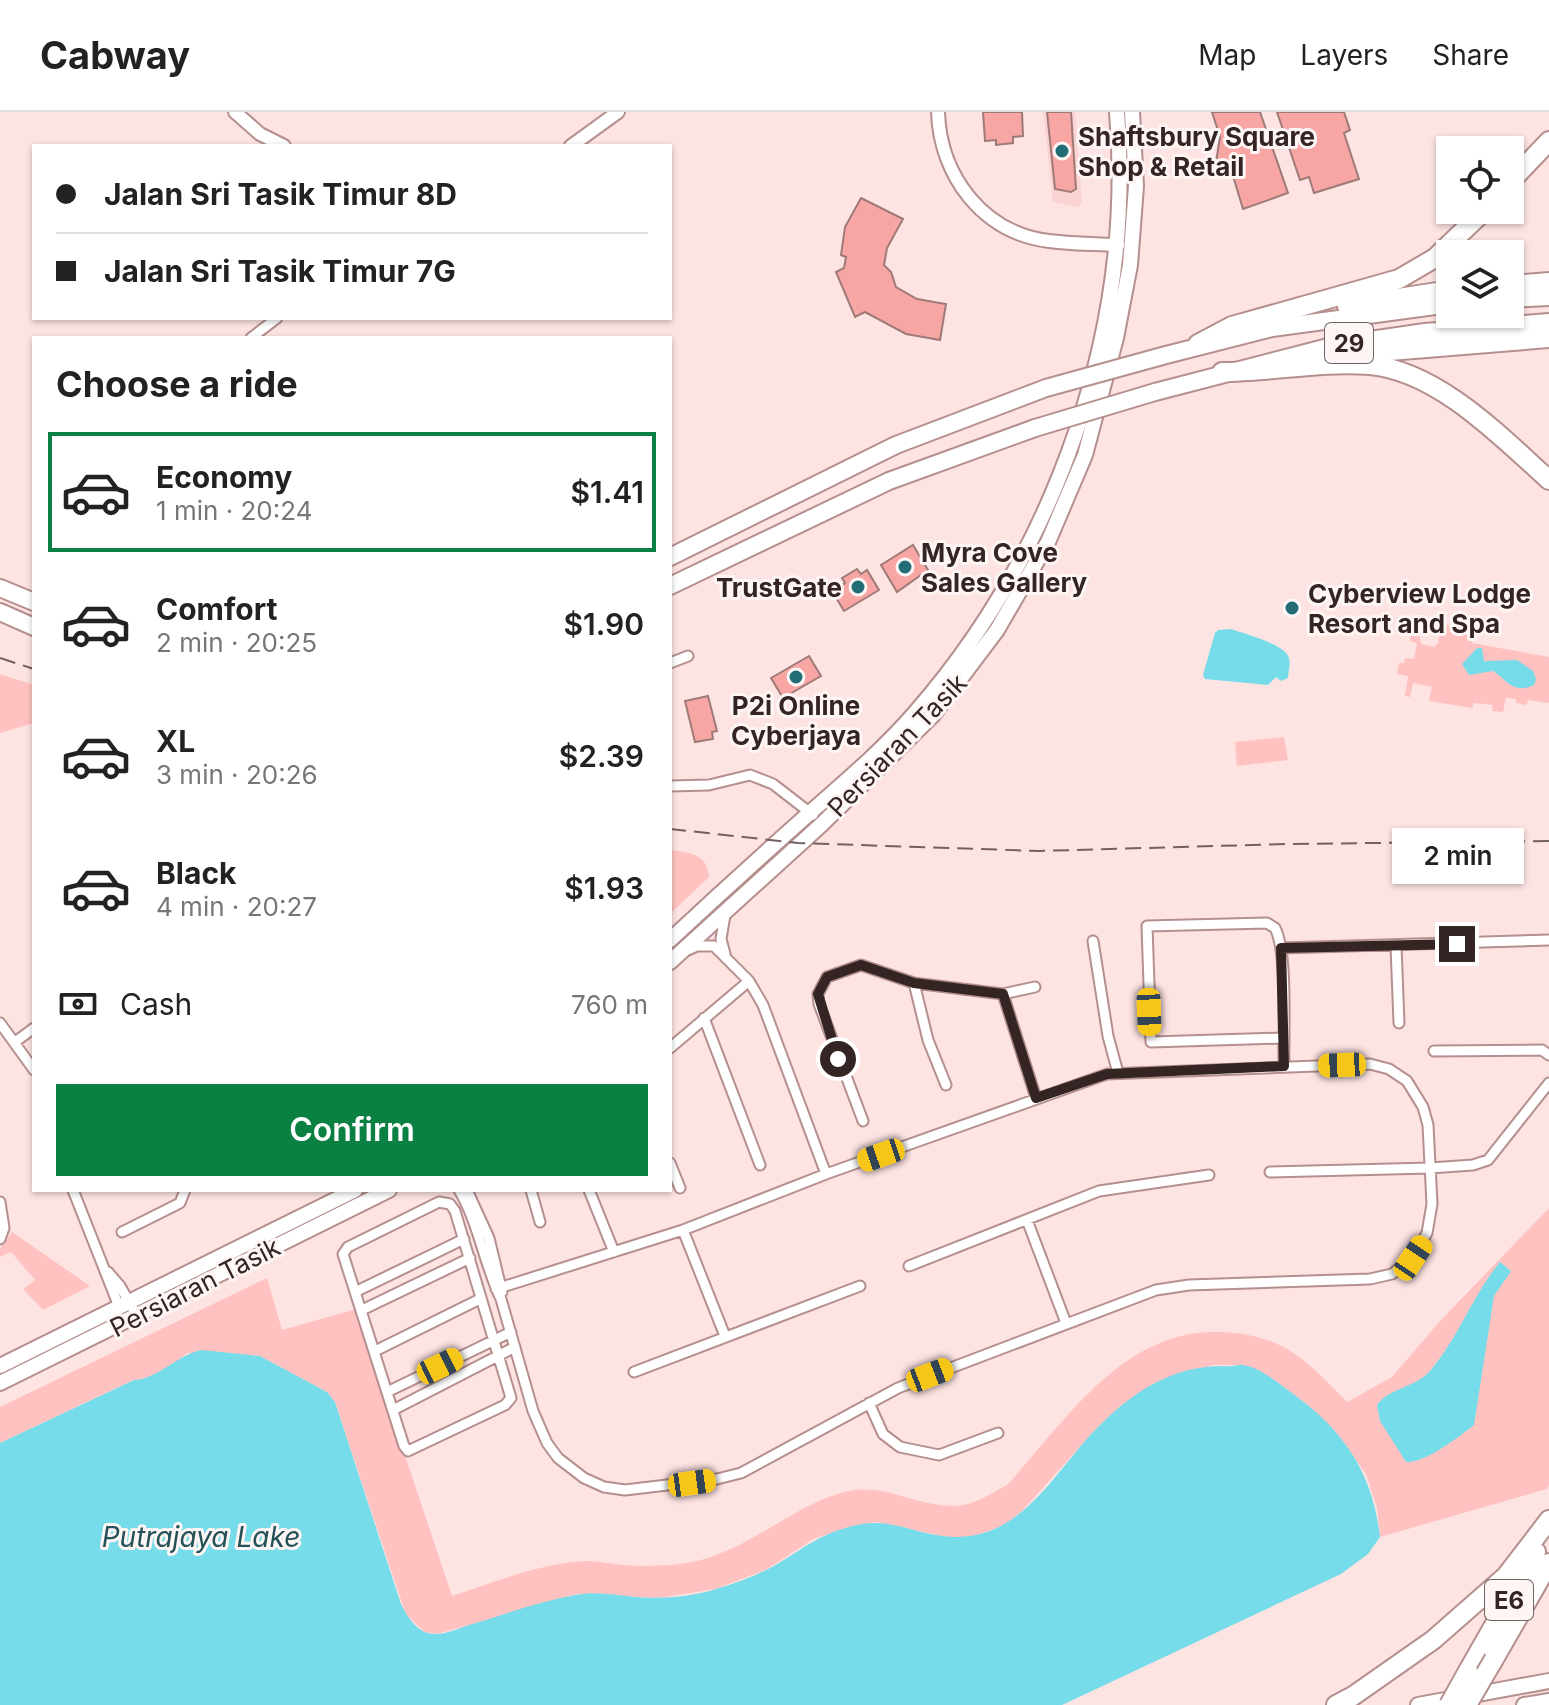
<!DOCTYPE html>
<html lang="en">
<head>
<meta charset="utf-8">
<style>
  :root { --surface:#fff; --page:#f2f2f2; --text:#222; --muted:#767676; --line:#e0e0e0; --accent:#0b8043 }
  body { margin:0; font-family:Inter,sans-serif; background:var(--page); color:var(--text); height:100vh; display:flex; flex-direction:column; font-size:30px; white-space:nowrap }
  * { box-sizing:border-box; margin:0 }
  p { font-size:26px; color:var(--muted) }
  .icon { flex:none; width:44px; height:44px; fill:none; stroke:currentColor; stroke-width:2; stroke-linecap:round; stroke-linejoin:round }
  .map { position:relative; flex:1; overflow:hidden }
  .details { position:absolute; left:32px; top:224px; width:640px; height:856px; display:flex; flex-direction:column; background:var(--surface); border-radius:0px; box-shadow:0 2px 6px #0004 }
  .details>* { flex:none }
  .top-card { position:absolute; left:32px; top:32px; width:640px; height:176px; border-radius:0px; box-shadow:0 2px 6px #0004; display:grid; align-content:center; height:176px; padding:0 24px; background:var(--surface) }
  .controls { position:absolute; left:1436px; top:24px; display:grid; gap:16px }
  .controls a { display:grid; place-items:center; width:88px; height:88px; border-radius:0px; background:var(--surface); box-shadow:0 2px 6px #0004; font-size:40px }
  .end { position:absolute; width:36px; height:36px; margin:-18px; border:10px solid #342524; background:#fff; box-shadow:0 0 0 4px #fff }
  .from { border-radius:50% }
  .bubble { position:absolute; height:56px; border-radius:0px; background:var(--surface); box-shadow:0 2px 6px #0004; font-size:26px; font-weight:600; line-height:56px; text-align:center }
  .car { position:absolute; width:24px; height:48px; margin:-24px -12px; border-radius:10px; box-shadow:0 0 6px 2px #0007; background:linear-gradient(#f5c518 24%,#345 0 40%,#f5c518 0 76%,#345 0 86%,#f5c518 0) }
  .top-card b { display:flex; align-items:center; gap:28px; height:76px; font-size:30px }
  .top-card b+b { border-top:2px solid var(--line) }
  .top-card i { width:20px; height:20px; background:var(--text) }
  ul { padding:0; list-style:none }
  li { display:flex; align-items:center; gap:24px; height:120px; margin:0 16px 12px; padding:0 8px; border:4px solid transparent; border-radius:0px }
  li div { flex:1 }
  li b { display:block; font-size:30px }
  li em { font-style:normal; font-weight:600 }
  li.active { border-color:var(--accent) }
  li>.icon { width:72px; height:72px; stroke-width:1.5 }
  h2 { padding:0 24px; font-size:36px; line-height:96px }
  .pay { display:flex; align-items:center; gap:20px; height:88px; padding:0 24px; font-size:30px }
  .pay p { margin-inline-start:auto }
  .button { display:flex; gap:16px; margin-top:auto; padding:16px 24px }
  .button a { flex:1; height:92px; border-radius:0px; background:var(--accent); color:#fff; font-size:32px; font-weight:600; line-height:92px; text-align:center }
  header { display:flex; align-items:center; gap:48px; box-sizing:border-box; height:112px; padding:0 40px; background:var(--surface); border-bottom:2px solid var(--line) }
  header strong { font-size:38px }
  nav { display:flex; gap:44px; margin-inline-start:auto; font-size:28px }
  .map>svg:first-child { display:block }
</style>
</head>
<body>
<header>
<strong>Cabway</strong>
<nav><a>Map</a><a>Layers</a><a>Share</a></nav>
</header>
<div class="map">
<svg width="1549" height="1593" viewBox="0 0 1549 1593">
  <rect width="100%" height="100%" fill="#fde4e3"/>
  <!-- built -->
  <path fill="#fbd3d2" d="M1043,0H1075L1082,91L1079,95L1053,90Z"/>
  <!-- green -->
  <path fill="#ffc2c0" d="M1415,507L1474,518L1472,531L1549,545V591L1528,588L1526,593L1516,591V587L1506,586L1503,600L1492,599L1493,593L1474,591L1472,596L1429,589L1432,575L1413,571L1410,585L1405,584L1408,564L1397,562L1399,551H1404L1405,546L1414,547L1417,531L1410,529L1411,520L1419,521L1421,532L1434,535L1438,531L1440,514L1421,511L1420,514L1414,513Z
    M0,562L34,573V611L0,621Z
    M1284,625L1288,648L1237,654L1235,630Z
    M670,738C690,741 707,741 709,765L670,802Z
    M1549,1096V1373L1547,1377L1380,1425L1377,1396L1366,1362L1340,1326L1309,1294L1278,1271L1243,1253H1212L1094,1319L1022,1399L1006,1412L989,1419L969,1425H946L876,1410L858,1413L815,1426L767,1457L716,1477L658,1486L577,1482L437,1522L425,1520L406,1503L335,1290L327,1280L260,1244L187,1241C174,1253 151,1267 133,1268L0,1331V1295L267,1166L282,1218L356,1197L452,1484C495,1470 540,1451 587,1449C598,1449 611,1452 623,1453C647,1455 677,1454 701,1448C755,1434 797,1390 849,1379C889,1371 924,1399 963,1393C977,1391 994,1380 1007,1373C1066,1309 1124,1215 1223,1220C1245,1221 1268,1226 1287,1237C1310,1250 1329,1272 1347,1290L1392,1265L1441,1208Z
    M12,1120L90,1174L43,1198L23,1177L35,1168L11,1140L0,1145V1137Z"/>
  <!-- water -->
  <path fill="#76dce9" d="M1231,517C1245,522 1285,532 1289,546C1291,552 1288,560 1288,566L1281,569L1276,565L1268,573L1205,567L1203,563L1215,521L1218,518Z
    M1477,536H1482L1484,549L1517,548L1533,559L1536,567L1534,573C1513,583 1507,568 1493,559L1469,563L1462,552Z
    M1500,1150L1511,1159L1494,1184L1474,1313C1460,1324 1424,1352 1406,1350L1380,1309L1377,1293C1389,1276 1414,1276 1429,1260C1458,1227 1472,1184 1500,1150Z
    M201,1238L260,1244L327,1280L335,1290L401,1492C408,1506 418,1522 435,1522C449,1522 463,1514 476,1511C508,1501 542,1489 575,1483C595,1479 616,1483 635,1485C663,1487 692,1485 719,1476C736,1471 754,1464 770,1456C805,1437 819,1420 862,1412C906,1405 938,1439 992,1418C1036,1400 1063,1351 1095,1318C1132,1280 1172,1253 1226,1254C1232,1255 1239,1252 1244,1253C1263,1257 1281,1273 1296,1284C1346,1321 1373,1363 1380,1425L1368,1442L1341,1462L1062,1593H0V1331L134,1268C158,1267 177,1243 201,1238Z"/>
  <!-- building -->
  <path fill="#f7a6a3" stroke="#9e7a78" stroke-width="2" d="M983,0H1022L1023,24L1013,25V31L996,33V28L985,29Z
    M1047,0H1071L1076,77L1071,80L1055,77Z
    M1212,0H1260L1288,81L1243,97L1233,64L1224,60L1216,50L1220,25Z
    M1277,0H1344L1350,18L1344,21L1359,67L1314,81L1309,65L1300,68Z
    M861,86L903,107L887,136L884,153L891,160L896,175L917,187L946,192L940,228L906,222L865,200L855,205L836,160L844,156L846,145L841,143L845,115Z
    M913,433L928,458L897,480L881,453Z
    M857,457L861,462L867,458L879,478L844,499L832,479L845,471L842,466Z
    M809,544L821,564L783,586L771,566Z
    M708,584L717,619L712,620L713,627L695,630L685,589Z"/>
  <g fill="none" stroke-linecap="round" stroke-linejoin="round">
    <!-- minor casing -->
    <g stroke="#b58f8d" stroke-width="13">
      <path id="minor" d="M251,226L277,206
        M670,551L688,544
        M670,674L709,673L750,663L773,672L813,703
        M1093,829L1108,924L1118,961
        M1396,834L1399,911
        M1281,836L1549,828
        M688,838L697,834H714L749,869L763,893L826,1062
        M725,842L721,827L725,803
        M914,871L928,928L946,973
        M1003,882L1036,986
        M704,906L760,1053
        M0,911L34,958
        M1283,926L1151,930L1147,814L1267,811L1275,816C1288,840 1283,923 1284,954
        M15,930L34,916
        M670,936L749,869
        M1434,939L1542,938L1549,943
        M863,1009L819,892L818,882L827,865L861,853L914,871L1003,882L1035,875
        M670,1051L680,1076
        M1270,1060L1430,1056L1473,1053L1488,1048L1549,971
        M73,1078L120,1197
        M459,1078C479,1112 484,1152 501,1187L533,1299L547,1331L558,1346L584,1366L604,1375L625,1378L717,1367L741,1361L898,1276L1156,1178L1189,1173L1370,1167L1392,1162L1413,1146L1427,1121L1432,1092L1428,1013L1423,995L1407,969L1389,957L1370,952L1107,962L826,1062L683,1118L496,1177
        M467,1078L489,1126L502,1180
        M531,1078L540,1110
        M589,1078L614,1140
        M0,1090L4,1116L0,1127
        M439,1090L450,1092L455,1099L511,1286L505,1293L408,1339L404,1334L343,1142L348,1135Z
        M1027,1108L1066,1211
        M683,1118L725,1224
        M122,1120L180,1091L185,1078
        M909,1154L1099,1079L1209,1063
        M108,1160L120,1174L137,1204
        M355,1180L464,1127
        M362,1198L470,1146
        M375,1239L480,1187
        M634,1260L860,1174
        M387,1280L511,1220
        M869,1291L883,1322L900,1335L939,1343L998,1321
        M393,1298L515,1235"/>
    </g>
    <!-- tertiary casing -->
    <g stroke="#b58f8d" stroke-width="16">
      <path id="tertiary" d="M235,0L260,22L284,34
        M938,0C940,64 983,121 1049,129C1072,132 1095,132 1118,133
        M571,34L618,0"/>
    </g>
    <!-- primary casing -->
    <g stroke="#b58f8d" stroke-width="18">
      <path id="primary" d="M670,828C714,787 759,746 804,706C841,673 881,640 914,602C1056,440 1135,216 1117,0
        M670,850L822,712L933,603L997,518L1048,430L1085,343L1116,226L1130,153L1136,74L1132,0
        M0,1254L355,1078
        M0,1271L389,1078
        M1418,1593L1549,1569
        M1524,1593L1549,1589"/>
    </g>
    <!-- trunk casing -->
    <g stroke="#b58f8d" stroke-width="20">
      <path id="trunk" d="M1510,187L1549,185
        M1166,243L1272,216L1450,192
        M1155,280L1336,233L1425,220L1549,210
        M670,445L896,333L1046,276
        M670,474L889,369L1035,316
        M0,476L34,490
        M0,500L34,515"/>
    </g>
    <!-- motorway casing -->
    <g stroke="#b58f8d" stroke-width="22">
      <path id="motorway" d="M1510,70L1549,29
        M1510,173L1549,170
        M1347,194L1450,178
        M1198,232L1232,214L1399,167L1435,146L1485,98
        M1340,243L1549,226
        M1222,260C1271,260 1321,249 1370,253C1438,259 1501,325 1549,368
        M1494,1547L1549,1451
        M1468,1559L1536,1440
        M1336,1593L1353,1584L1433,1528L1506,1464L1549,1408"/>
    </g>
    <!-- minor -->
    <use href="#minor" stroke="#fff" stroke-width="9"/>
    <!-- tertiary -->
    <use href="#tertiary" stroke="#fff" stroke-width="12"/>
    <!-- primary -->
    <use href="#primary" stroke="#fff" stroke-width="14"/>
    <!-- trunk -->
    <use href="#trunk" stroke="#fff" stroke-width="16"/>
    <!-- motorway -->
    <use href="#motorway" stroke="#fff" stroke-width="18"/>
    <!-- rail -->
    <path stroke="#72605f" stroke-width="2" stroke-dasharray="16 8" stroke-linecap="butt" d="M0,546L34,557
      M670,717L798,731L1039,739L1287,732L1549,729"/>
    <!-- trunk-bridge casing -->
    <g stroke="#b58f8d" stroke-width="20" stroke-linecap="butt">
      <path id="trunk-bridge" d="M1046,276L1166,243
        M1035,316L1155,280"/>
    </g>
    <!-- motorway-bridge casing -->
    <g stroke="#b58f8d" stroke-width="22" stroke-linecap="butt">
      <path id="motorway-bridge" d="M1449,1593L1468,1559
        M1467,1593L1494,1547"/>
    </g>
    <!-- trunk-bridge -->
    <use href="#trunk-bridge" stroke="#fff" stroke-width="16"/>
    <!-- motorway-bridge -->
    <use href="#motorway-bridge" stroke="#fff" stroke-width="18"/>
  </g>
  <g fill="none" stroke-linecap="round" stroke-linejoin="round">
    <!-- route -->
    <path stroke="#342524" stroke-width="10" d="M838,947L818,882L827,865L861,853L914,871L1003,882L1036,986L1107,962L1284,954L1281,836L1457,832"/>
  </g>
  <!-- markers -->
  <g fill="#226c75" stroke="#fef6f5" stroke-width="3">
    <circle cx="1062" cy="39" r="8"/>
    <circle cx="905" cy="455" r="8"/>
    <circle cx="858" cy="475" r="8"/>
    <circle cx="1292" cy="496" r="8"/>
    <circle cx="796" cy="565" r="8"/>
  </g>
  <g text-anchor="middle" dominant-baseline="central" stroke-width="6" stroke-linejoin="round" paint-order="stroke">
    <!-- shield labels -->
    <g fill="#fef6f5" stroke="#716463" stroke-width="2">
      <rect x="1325" y="211" width="48" height="40" rx="6"/>
      <rect x="1485" y="1468" width="48" height="40" rx="6"/>
    </g>
    <g font-size="24" font-weight="bold" fill="#342524">
      <text x="1349" y="231">29</text>
      <text x="1509" y="1488">E6</text>
    </g>
    <!-- poi labels -->
    <g font-size="26" font-weight="bold" fill="#342524" stroke="#fef6f5" text-anchor="start">
      <text x="1078" y="24">Shaftsbury Square<tspan x="1078" dy="30">Shop &amp; Retail</tspan></text>
      <text x="921" y="440">Myra Cove<tspan x="921" dy="30">Sales Gallery</tspan></text>
      <text x="842" y="475" text-anchor="end">TrustGate</text>
      <text x="1308" y="481">Cyberview Lodge<tspan x="1308" dy="30">Resort and Spa</tspan></text>
      <text x="796" y="593" text-anchor="middle">P2i Online<tspan x="796" dy="30">Cyberjaya</tspan></text>
    </g>
    <!-- street labels -->
    <g font-size="26" fill="#342524" stroke="#fef6f5">
      <text transform="translate(897 633) rotate(-46)">Persiaran Tasik</text>
      <text transform="translate(195 1175) rotate(-27)">Persiaran Tasik</text>
    </g>
    <!-- water labels -->
    <g font-size="28" font-style="italic" fill="#245157" stroke="#fef6f5">
      <text x="201" y="1425">Putrajaya Lake</text>
    </g>
  </g>
</svg>
<div class="controls">
<a><svg class="icon" aria-label="locate" viewBox="0 0 24 24"><circle cx="12" cy="12" r="6"/><path d="M12 2v4M12 18v4M2 12h4M18 12h4"/></svg></a>
<a><svg class="icon" aria-label="layers" viewBox="0 0 24 24"><path d="M12 4l9 5-9 5-9-5zM3 14l9 5 9-5"/></svg></a>
</div>
<i class="end from" style="left:838px;top:947px"></i>
<i class="end" style="left:1457px;top:832px"></i>
<div class="bubble" style="left:1392px;top:716px;width:132px">2 min</div>
<i class="car" style="left:1149px;top:900px;rotate:178deg"></i>
<i class="car" style="left:1342px;top:953px;rotate:268deg"></i>
<i class="car" style="left:881px;top:1043px;rotate:251deg"></i>
<i class="car" style="left:1413px;top:1146px;rotate:34deg"></i>
<i class="car" style="left:440px;top:1254px;rotate:64deg"></i>
<i class="car" style="left:930px;top:1263px;rotate:69deg"></i>
<i class="car" style="left:692px;top:1371px;rotate:82deg"></i>
<div class="top-card">
<b><i class="from"></i>Jalan Sri Tasik Timur 8D</b>
<b><i></i>Jalan Sri Tasik Timur 7G</b>
</div>
<section class="details">
<h2>Choose a ride</h2>
<ul>
<li class="active"><svg class="icon" aria-label="car" viewBox="0 0 24 24"><path d="M5 17H2v-5l4-1 3-4h7l3 4 3 1v5h-3M9 17h6M6 11h13"/><circle cx="7" cy="17" r="2"/><circle cx="17" cy="17" r="2"/></svg><div><b>Economy</b><p>1 min · 20:24</p></div><em>$1.41</em></li>
<li><svg class="icon" aria-label="car" viewBox="0 0 24 24"><path d="M5 17H2v-5l4-1 3-4h7l3 4 3 1v5h-3M9 17h6M6 11h13"/><circle cx="7" cy="17" r="2"/><circle cx="17" cy="17" r="2"/></svg><div><b>Comfort</b><p>2 min · 20:25</p></div><em>$1.90</em></li>
<li><svg class="icon" aria-label="car" viewBox="0 0 24 24"><path d="M5 17H2v-5l4-1 3-4h7l3 4 3 1v5h-3M9 17h6M6 11h13"/><circle cx="7" cy="17" r="2"/><circle cx="17" cy="17" r="2"/></svg><div><b>XL</b><p>3 min · 20:26</p></div><em>$2.39</em></li>
<li><svg class="icon" aria-label="car" viewBox="0 0 24 24"><path d="M5 17H2v-5l4-1 3-4h7l3 4 3 1v5h-3M9 17h6M6 11h13"/><circle cx="7" cy="17" r="2"/><circle cx="17" cy="17" r="2"/></svg><div><b>Black</b><p>4 min · 20:27</p></div><em>$1.93</em></li>
</ul>
<div class="pay"><svg class="icon" aria-label="cash" viewBox="0 0 24 24"><path d="M3 7h18v10H3z"/><circle cx="12" cy="12" r="2"/></svg>Cash<p>760 m</p></div>
<div class="button"><a>Confirm</a></div>
</section>
</div>
</body>
</html>
